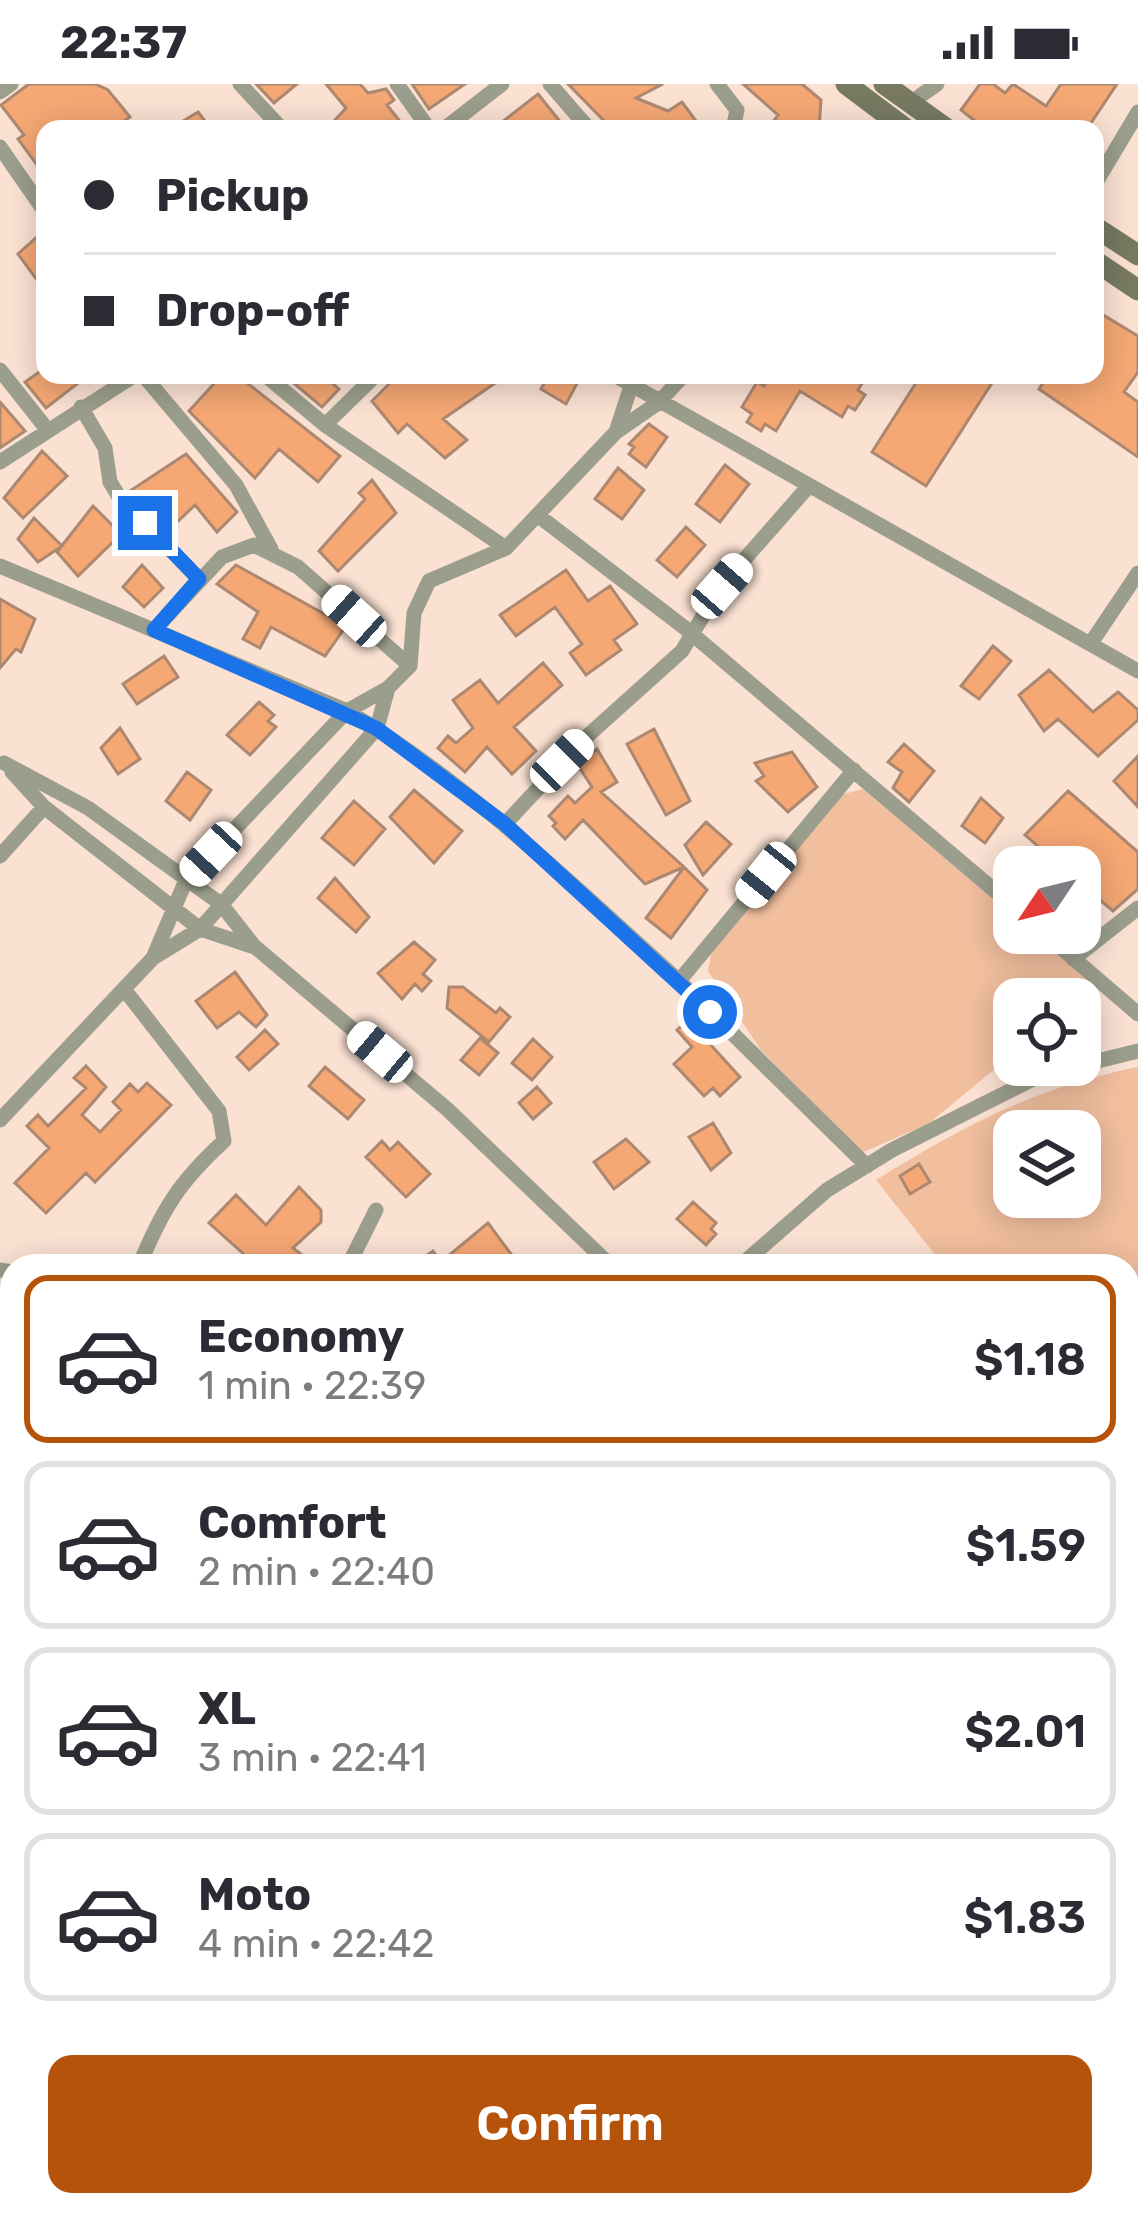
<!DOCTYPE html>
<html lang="en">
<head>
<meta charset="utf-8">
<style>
  :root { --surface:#fff; --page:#f2f2f3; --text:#2b2b33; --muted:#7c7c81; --line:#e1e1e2; --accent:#b45309 }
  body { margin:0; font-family:Rubik,sans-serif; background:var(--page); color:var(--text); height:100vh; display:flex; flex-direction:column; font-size:45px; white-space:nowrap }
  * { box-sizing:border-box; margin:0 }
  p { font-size:39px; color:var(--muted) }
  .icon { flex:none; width:66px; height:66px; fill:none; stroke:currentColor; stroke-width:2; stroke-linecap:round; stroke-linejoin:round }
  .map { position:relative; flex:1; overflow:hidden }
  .drawer { position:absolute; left:0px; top:1170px; width:1140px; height:963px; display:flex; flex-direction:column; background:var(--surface); border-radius:36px 36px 0 0; box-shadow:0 6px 30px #0003 }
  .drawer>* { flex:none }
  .guide { position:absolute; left:36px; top:36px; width:1068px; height:264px; border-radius:24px; box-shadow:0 6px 30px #0003; display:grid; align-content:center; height:264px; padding:0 48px; background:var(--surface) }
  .needle { width:78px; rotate:235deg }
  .buttons { position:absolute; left:993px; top:762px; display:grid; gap:24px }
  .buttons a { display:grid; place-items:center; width:108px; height:108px; border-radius:24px; background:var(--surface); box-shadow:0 6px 30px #0003; font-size:60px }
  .end { position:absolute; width:54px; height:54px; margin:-27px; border:15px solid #1a73e8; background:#fff; box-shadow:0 0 0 6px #fff }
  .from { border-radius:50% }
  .car { position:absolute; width:36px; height:72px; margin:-36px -18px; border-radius:15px; box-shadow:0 0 9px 3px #0007; background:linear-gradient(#fff 24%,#345 0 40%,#fff 0 76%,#345 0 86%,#fff 0) }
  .guide b { display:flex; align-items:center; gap:42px; height:114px; font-size:45px }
  .guide b+b { border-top:3px solid var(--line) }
  .guide i { width:30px; height:30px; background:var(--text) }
  ul { padding:21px 0 0; list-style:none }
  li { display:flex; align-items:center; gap:36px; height:168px; margin:0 24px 18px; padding:0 24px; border:6px solid var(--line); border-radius:24px }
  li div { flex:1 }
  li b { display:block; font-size:45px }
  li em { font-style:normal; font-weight:600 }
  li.active { border-color:var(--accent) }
  li>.icon { width:108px; height:108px; stroke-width:1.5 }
  .cta { display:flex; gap:24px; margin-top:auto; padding:24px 48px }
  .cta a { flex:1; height:138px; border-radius:24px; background:var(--accent); color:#fff; font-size:48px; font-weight:600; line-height:138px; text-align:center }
  .status { display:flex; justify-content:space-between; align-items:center; height:84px; padding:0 60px; background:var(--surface); direction:ltr }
  .status svg { height:33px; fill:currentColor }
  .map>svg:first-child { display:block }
</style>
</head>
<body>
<div class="status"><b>22:37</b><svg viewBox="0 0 49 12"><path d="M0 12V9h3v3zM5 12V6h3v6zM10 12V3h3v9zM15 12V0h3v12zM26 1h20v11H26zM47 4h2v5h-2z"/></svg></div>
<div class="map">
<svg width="1138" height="2131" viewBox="0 0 1138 2131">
  <rect width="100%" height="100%" fill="#fae1d2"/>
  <!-- green -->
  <path fill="#f1be9e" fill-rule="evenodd" d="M863,705L1014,833V849H1033L1096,902L1080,915H1014V969L928,1040L861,1069L761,966L708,887L712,866L840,711Z
    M1138,983V1295L1128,1300V1182H944L876,1096C965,1041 1034,1004 1138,983ZM1014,1047H1080V1113H1014Z"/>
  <!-- building -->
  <path fill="#f5a774" stroke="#ad8871" stroke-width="3" d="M29,0H95L108,6L130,33L113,45H45V92L18,55L24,51L1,21Z
    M256,0H297L274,19Z
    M326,0H360L368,9L386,5L394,16L387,21L406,45H339L335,36L346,24Z
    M412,0H465L429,25Z
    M568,0H663L636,14L668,27L682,18L702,45H612Z
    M743,0H802L821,16L819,45H768L778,31Z
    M980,0H993L1005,9L1013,0L1046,22L1061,0H1117L1087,45L980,41L961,26Z
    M538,10L566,45H493Z
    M198,28L211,45H170Z
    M39,151L45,161V188L37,196L18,170Z
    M1095,226L1138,252V288L1124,308L1138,318V373L1039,305L1048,291H1095Z
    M45,284V291H71L77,300L46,324L25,298Z
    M222,291H237L340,372L318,398L279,365L255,394L189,327Z
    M284,291H323L339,305L322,323Z
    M398,291H507L443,335L467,356L445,374L407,340L398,349L372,317Z
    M549,291L579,296L566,320L541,305Z
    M771,291H867L858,306L865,311L855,326L848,322L842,333L800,307L776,347L765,340L761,347L747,338L752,330L742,323L757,298L764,302Z
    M921,291H997L926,402L872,368Z
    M0,318L25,347L0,364Z
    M649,340L667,353L646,383L629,370L634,363L629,360Z
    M42,367L67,392L23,434L4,414Z
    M186,370L237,428L217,448L195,421L169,446L130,407Z
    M725,381L749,400L720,438L696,420Z
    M618,384L644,406L622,435L595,415Z
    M372,396L396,429L338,487L319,467L365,415L359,409Z
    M93,422L121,450L78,492L57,468Z
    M34,434L62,462L38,478L18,455Z
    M686,443L705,461L677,493L657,476Z
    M142,481L163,504L144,523L123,503Z
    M236,481L346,542L325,572L271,543L260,564L243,555L258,528L217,500Z
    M566,486L588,517L610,502L637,540L614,556L621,566L586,591L570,569L582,560L555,523L516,552L500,531Z
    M0,515L35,535L21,568L16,565L0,584Z
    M993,562L1011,577L979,615L961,602Z
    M164,572L178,593L137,620L123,600Z
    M543,579L562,601L514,643L536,667L512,690L487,663L465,688L438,664L448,652L456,659L473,644L453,616L480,596L498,619Z
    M1049,586L1093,628L1118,608L1138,626V636L1098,672L1058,635L1044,647L1019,611Z
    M259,618L274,631L268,637L276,643L250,671L227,651Z
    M120,644L140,675L118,690L101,664Z
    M654,645L690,717L666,731L627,660Z
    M904,660L934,687L909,718L893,704L902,688L888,678Z
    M597,665L617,698L601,708L684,783L645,800L583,736L565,755L553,742L556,739L549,732L568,712L575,719L592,703L577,680Z
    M792,668L817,703L788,728L756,697L764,692L755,679Z
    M1138,672V723L1114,697Z
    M187,688L211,706L190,736L166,717Z
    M414,706L462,747L434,779L390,733Z
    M1068,707L1138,768V805L1113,827L1080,799V783H1032L1047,770L1025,751Z
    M981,714L1003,734L985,759L962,742Z
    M354,717L385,745L354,781L322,754Z
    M706,738L731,760L703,791L685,761Z
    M684,783L707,806L671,854L646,834Z
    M335,794L369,833L356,848L318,814Z
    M414,858L435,876L423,890L431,897L422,907L415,900L402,915L378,889Z
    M235,888L267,931L256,943L239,928L217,944L196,917Z
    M449,903H463L496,929L500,924L510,933L489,958L447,924Z
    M688,936L740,993L720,1012L713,1004L704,1012L674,980L692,963L677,946Z
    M265,946L278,960L249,986L237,973Z
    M480,954L498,969L479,991L461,976Z
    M533,955L552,973L532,996L512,979Z
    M86,982L106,1003L82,1031L100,1048L121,1026L113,1018L130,1000L138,1008L147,999L171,1021L95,1098L86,1089L46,1129L15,1099L49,1064L27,1042L38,1031L48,1042L86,1004L74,994Z
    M325,983L364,1016L348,1035L309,1002Z
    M537,1003L551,1019L533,1035L519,1019Z
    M713,1039L731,1069L711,1086L689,1053Z
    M626,1055L649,1078L614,1105L594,1078Z
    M382,1057L390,1066L398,1058L430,1090L406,1113L366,1073Z
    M919,1080L930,1098L910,1110L900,1092Z
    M299,1103L321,1126V1138L293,1164L316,1182H270L262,1176L257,1182L209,1139L236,1111L266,1141Z
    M693,1118L716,1139L711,1145L716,1150L706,1161L677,1135Z
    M488,1139L511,1170L494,1182H411L433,1167L441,1178Z"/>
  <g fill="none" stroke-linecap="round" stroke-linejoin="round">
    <!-- street -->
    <path stroke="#9b9e8c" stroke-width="15" d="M240,0L282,45
      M397,0L429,45
      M550,0L589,45
      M717,0L737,26L733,45
      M0,8L11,0
      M920,12L937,0
      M444,45L502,0
      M0,63L45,128
      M1095,100L1138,28
      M0,286L46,344
      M143,291L236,401L271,465
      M265,291L325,341L506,464
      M614,291L1138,587
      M81,323L105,364L110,398L118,411L199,495
      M325,341L376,291
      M616,348L631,302L641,291
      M0,378L135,291
      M540,433L685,544L1014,823
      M0,482L347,627C470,700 573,802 679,897L854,686
      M154,546L222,473L254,461L298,483L410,582
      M1091,559L1138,489
      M4,679L88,724L221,820L254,862L447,1025L611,1182
      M12,688L44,723L200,845L251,862
      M505,740L584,655L682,567L721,502L807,404
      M0,772L44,723
      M1044,849L1138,930
      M153,874L186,796L347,627L388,604L410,582L414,529L429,497L506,464L616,348L658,319L684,291
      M1073,875L1138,824
      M679,897L867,1082
      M124,905L219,1027L224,1057C179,1098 162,1126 139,1182
      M0,1036L153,874L200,845L377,644L388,604
      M348,1182L376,1126
      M740,1182L827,1106L892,1066L1041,991L1138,967
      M0,1186L12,1188
      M0,1662L12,1654
      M1128,1677L1138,1670
      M1128,1704L1138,1696
      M1128,1780L1138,1793
      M221,2131L232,2121
      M557,2131L570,2121
      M583,2131L596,2121"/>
    <!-- secondary -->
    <path stroke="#777a61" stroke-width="21" d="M846,0L906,45
      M884,0L947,45
      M1095,143L1138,171
      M1095,177L1138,206"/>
  </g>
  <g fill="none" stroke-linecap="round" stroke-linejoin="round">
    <!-- route -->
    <path stroke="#1a73e8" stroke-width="15" d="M145,439L199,495L154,546L376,644L505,740L710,928"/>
  </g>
</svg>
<div class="buttons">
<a><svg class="needle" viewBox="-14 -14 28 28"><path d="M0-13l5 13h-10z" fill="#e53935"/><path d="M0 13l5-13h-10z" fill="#7c7c81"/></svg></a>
<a><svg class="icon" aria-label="locate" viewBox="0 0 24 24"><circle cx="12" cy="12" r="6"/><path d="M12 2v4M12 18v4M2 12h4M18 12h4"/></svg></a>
<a><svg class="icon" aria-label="layers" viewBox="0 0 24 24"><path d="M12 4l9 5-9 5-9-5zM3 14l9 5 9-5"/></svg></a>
</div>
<i class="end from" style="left:710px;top:928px"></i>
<i class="end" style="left:145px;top:439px"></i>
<i class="car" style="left:722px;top:502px;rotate:41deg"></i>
<i class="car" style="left:354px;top:532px;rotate:312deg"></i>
<i class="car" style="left:562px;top:677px;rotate:45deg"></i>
<i class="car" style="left:211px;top:770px;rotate:223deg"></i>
<i class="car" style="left:766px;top:791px;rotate:219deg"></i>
<i class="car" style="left:380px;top:968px;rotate:310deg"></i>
<div class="guide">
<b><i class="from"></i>Pickup</b>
<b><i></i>Drop-off</b>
</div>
<section class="drawer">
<ul>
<li class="active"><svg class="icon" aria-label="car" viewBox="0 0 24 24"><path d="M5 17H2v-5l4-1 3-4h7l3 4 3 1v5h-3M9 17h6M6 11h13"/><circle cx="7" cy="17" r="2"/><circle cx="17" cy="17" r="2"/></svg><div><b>Economy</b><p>1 min · 22:39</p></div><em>$1.18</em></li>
<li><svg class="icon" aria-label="car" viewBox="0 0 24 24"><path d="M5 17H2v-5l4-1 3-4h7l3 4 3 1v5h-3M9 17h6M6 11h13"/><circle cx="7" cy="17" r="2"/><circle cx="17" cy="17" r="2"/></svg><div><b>Comfort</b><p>2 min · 22:40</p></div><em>$1.59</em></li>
<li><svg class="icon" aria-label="car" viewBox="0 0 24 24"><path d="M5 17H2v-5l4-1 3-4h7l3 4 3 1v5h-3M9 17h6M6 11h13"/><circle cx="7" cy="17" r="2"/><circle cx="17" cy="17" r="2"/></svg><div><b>XL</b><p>3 min · 22:41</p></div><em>$2.01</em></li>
<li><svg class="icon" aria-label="car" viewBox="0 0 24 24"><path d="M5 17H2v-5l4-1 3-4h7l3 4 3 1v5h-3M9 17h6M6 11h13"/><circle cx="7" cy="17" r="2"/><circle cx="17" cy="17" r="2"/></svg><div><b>Moto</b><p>4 min · 22:42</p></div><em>$1.83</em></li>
</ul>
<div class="cta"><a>Confirm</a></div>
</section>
</div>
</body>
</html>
